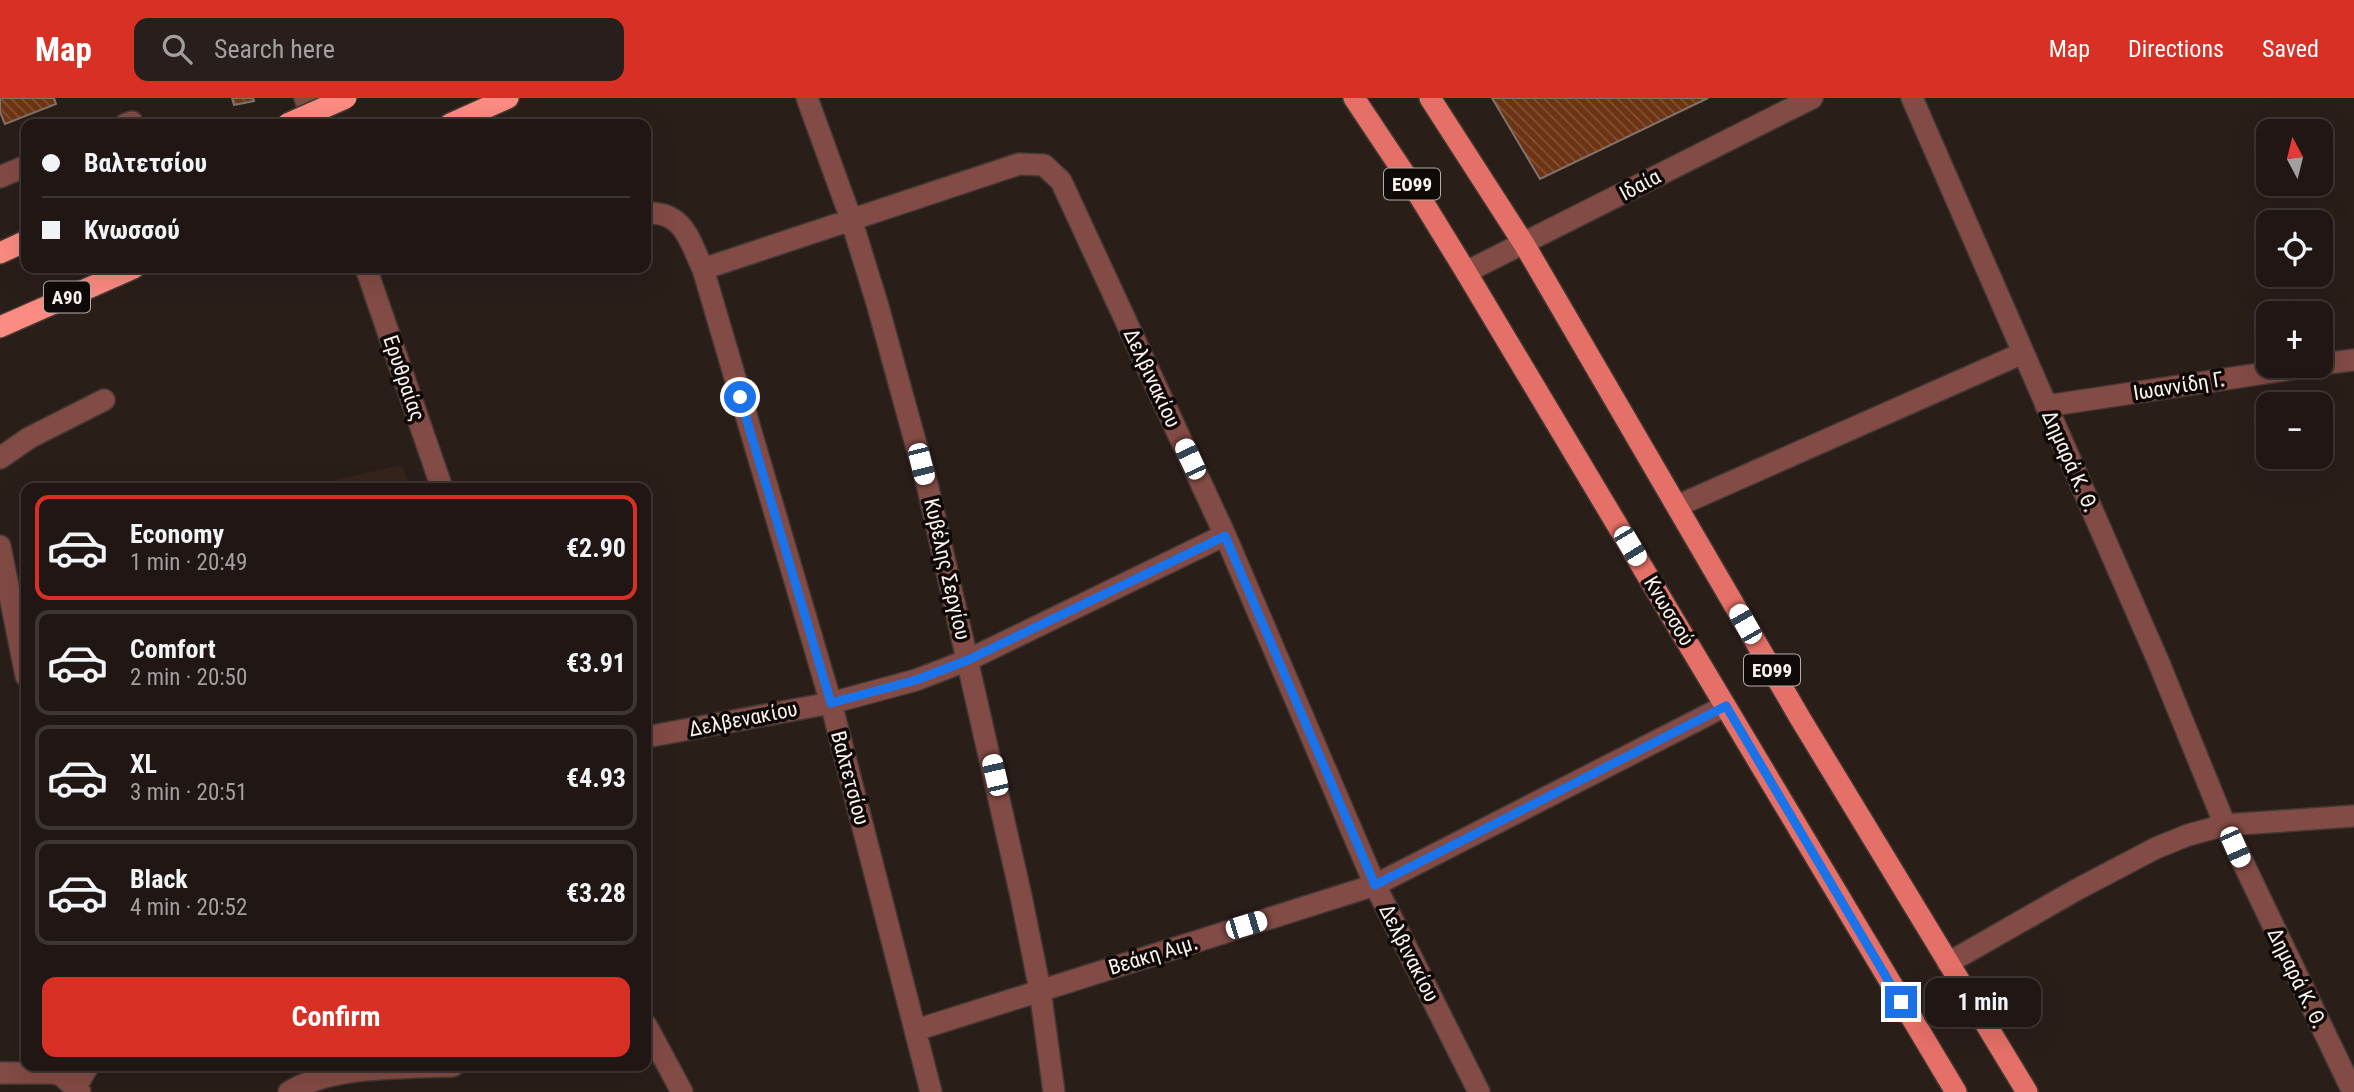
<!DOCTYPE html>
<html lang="en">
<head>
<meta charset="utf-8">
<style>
  :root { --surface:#201613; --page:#281f1c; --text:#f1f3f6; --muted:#a29fa0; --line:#3d3533; --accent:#d93025 }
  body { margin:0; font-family:"Roboto Condensed",sans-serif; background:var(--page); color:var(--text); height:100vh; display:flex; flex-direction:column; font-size:26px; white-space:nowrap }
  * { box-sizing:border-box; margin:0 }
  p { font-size:23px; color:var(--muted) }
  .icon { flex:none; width:38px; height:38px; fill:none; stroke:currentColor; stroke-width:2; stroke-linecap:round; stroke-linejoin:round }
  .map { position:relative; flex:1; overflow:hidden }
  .panel { position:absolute; left:21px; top:385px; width:630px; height:588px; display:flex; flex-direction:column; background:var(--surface); border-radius:14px; box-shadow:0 7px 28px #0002,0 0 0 2px var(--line) }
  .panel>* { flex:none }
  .hud { position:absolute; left:21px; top:21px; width:630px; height:154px; border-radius:14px; box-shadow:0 7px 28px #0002,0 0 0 2px var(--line); display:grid; align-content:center; height:154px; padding:0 21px; background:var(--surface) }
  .needle { width:46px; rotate:353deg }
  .tools { position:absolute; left:2256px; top:21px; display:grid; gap:14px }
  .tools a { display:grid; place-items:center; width:77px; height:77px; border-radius:14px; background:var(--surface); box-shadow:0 7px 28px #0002,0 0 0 2px var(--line); font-size:35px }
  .end { position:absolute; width:32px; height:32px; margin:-16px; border:9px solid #1a73e8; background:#fff; box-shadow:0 0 0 4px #fff }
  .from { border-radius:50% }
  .bubble { position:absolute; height:49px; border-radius:14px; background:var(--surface); box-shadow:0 7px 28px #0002,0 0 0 2px var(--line); font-size:23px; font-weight:700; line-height:49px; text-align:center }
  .car { position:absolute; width:21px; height:42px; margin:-21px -10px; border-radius:9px; box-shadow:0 0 5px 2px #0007; background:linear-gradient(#fff 24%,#345 0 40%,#fff 0 76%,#345 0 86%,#fff 0) }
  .hud b { display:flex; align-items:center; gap:24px; height:66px; font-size:26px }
  .hud b+b { border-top:2px solid var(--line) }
  .hud i { width:18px; height:18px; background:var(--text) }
  ul { padding:12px 0 0; list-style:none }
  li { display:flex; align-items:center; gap:21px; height:105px; margin:0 14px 10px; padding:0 7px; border:4px solid var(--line); border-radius:14px }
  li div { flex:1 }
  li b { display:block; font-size:26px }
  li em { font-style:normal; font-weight:700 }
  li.on { border-color:var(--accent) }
  li>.icon { width:63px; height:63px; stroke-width:1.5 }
  .action { display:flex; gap:14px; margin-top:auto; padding:14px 21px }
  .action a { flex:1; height:80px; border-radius:14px; background:var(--accent); color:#fff; font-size:28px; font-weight:700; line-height:80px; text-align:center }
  header { display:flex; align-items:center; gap:42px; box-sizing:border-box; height:98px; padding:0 35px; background:var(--accent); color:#fff }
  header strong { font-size:33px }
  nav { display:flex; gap:38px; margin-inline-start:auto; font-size:24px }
  .search { width:490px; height:63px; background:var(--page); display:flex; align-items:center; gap:18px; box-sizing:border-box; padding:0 24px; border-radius:14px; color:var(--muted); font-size:26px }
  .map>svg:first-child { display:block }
</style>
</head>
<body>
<header>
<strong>Map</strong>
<div class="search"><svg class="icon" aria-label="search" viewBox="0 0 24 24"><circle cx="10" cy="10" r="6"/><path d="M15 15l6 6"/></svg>Search here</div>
<nav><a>Map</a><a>Directions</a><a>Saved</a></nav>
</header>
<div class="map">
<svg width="2354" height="994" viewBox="0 0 2354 994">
  <defs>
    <pattern id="building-back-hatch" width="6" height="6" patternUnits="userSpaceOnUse" patternTransform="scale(1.75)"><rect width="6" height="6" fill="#6c3414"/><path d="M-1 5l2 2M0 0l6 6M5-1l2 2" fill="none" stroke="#825236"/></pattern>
  </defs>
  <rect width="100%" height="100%" fill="#2a1e19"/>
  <!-- built -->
  <path fill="#35241b" d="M402,367L410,390H298Z"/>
  <!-- building -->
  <path fill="url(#building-back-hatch)" stroke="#81726b" stroke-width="2" d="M0,0H54L56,6L5,26L0,14Z
    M232,0H253L254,3L234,7Z
    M1492,0H1708L1540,81Z"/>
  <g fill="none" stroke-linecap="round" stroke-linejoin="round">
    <!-- minor casing -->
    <g stroke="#433833" stroke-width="24">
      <path id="minor" d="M305,0L314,26
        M807,0L851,121L877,205L928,390L1021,798L1040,892L1054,994
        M1912,0L2159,565L2225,727L2353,994
        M126,26L132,24
        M0,79L26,68
        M646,115C684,113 689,142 703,171L831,605L931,994
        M366,170L442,390
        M703,171L1019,66L1044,67L1061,83L1225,437L1375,787L1479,994
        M1466,174L1812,0
        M2320,266L2354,262
        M2046,308L2312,268
        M0,360L29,340L104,302
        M1677,408L2023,255
        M0,448L26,578
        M646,639L831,605L916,582L968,562L1225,437
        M1948,865L2076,792L2156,750L2188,737L2225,727L2354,718
        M646,927L682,994
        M916,932L1375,787L1725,608
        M0,975H53L61,977L80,994
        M76,989L88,968
        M289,994C333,967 403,970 453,968"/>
    </g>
    <!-- major casing -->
    <g stroke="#433833" stroke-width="24">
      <path id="major" d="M1354,0L1420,99L1466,174L1956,994
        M1430,0L1524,146L1800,620L2027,994"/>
    </g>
    <!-- highway casing -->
    <g stroke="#433833" stroke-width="24">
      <path id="highway" d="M450,26L508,0
        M0,155L26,143
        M0,229L134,170"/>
    </g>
    <!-- minor -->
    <use href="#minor" stroke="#834b45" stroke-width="21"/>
    <!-- major -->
    <use href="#major" stroke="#e57067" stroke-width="21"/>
    <!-- highway -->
    <use href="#highway" stroke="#fc8b81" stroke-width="21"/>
    <!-- highway-bridge casing -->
    <g stroke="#433833" stroke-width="24" stroke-linecap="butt">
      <path id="highway-bridge" d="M287,26L346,0"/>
    </g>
    <!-- highway-bridge -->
    <use href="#highway-bridge" stroke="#fc8b81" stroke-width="21"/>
  </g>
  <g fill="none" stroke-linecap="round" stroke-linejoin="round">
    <!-- route -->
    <path stroke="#1a73e8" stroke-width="9" d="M740,299L831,605L916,582L968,562L1225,438L1375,787L1726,608L1901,904"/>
  </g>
  <g text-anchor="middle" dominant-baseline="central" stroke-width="7" stroke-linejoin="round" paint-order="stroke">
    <!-- shield labels -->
    <g fill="#0f0a07" stroke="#b4ada9" stroke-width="2">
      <rect x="1384" y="70.5" width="56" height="31" rx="5"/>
      <rect x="44" y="183.5" width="46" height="31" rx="5"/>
      <rect x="1744" y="556.5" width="56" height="31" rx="5"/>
    </g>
    <g font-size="19" font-weight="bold" fill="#fbf3ef">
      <text x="1412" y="86">ΕΟ99</text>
      <text x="67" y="199">Α90</text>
      <text x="1772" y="572">ΕΟ99</text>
    </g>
    <!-- street labels -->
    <g font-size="21" fill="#fbf3ef" stroke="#0f0a07">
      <text transform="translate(1640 87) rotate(-28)">Ιδαία</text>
      <text transform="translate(404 280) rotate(71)">Ερυθραίας</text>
      <text transform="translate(1152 280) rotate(65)">Δελβινακίου</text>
      <text transform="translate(2179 288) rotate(-9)">Ιωαννίδη Γ.</text>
      <text transform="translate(2070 363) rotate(66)">Δημαρά Κ. Θ.</text>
      <text transform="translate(947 471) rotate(77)">Κυβέλης Σεργίου</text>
      <text transform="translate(1669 513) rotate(59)">Κνωσσού</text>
      <text transform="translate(743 621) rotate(-11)">Δελβενακίου</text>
      <text transform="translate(850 680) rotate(75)">Βαλτετσίου</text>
      <text transform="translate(1409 855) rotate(63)">Δελβινακίου</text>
      <text transform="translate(1153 857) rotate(-17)">Βεάκη Αιμ.</text>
      <text transform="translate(2297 880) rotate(64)">Δημαρά Κ. Θ.</text>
    </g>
  </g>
</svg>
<div class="tools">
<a><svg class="needle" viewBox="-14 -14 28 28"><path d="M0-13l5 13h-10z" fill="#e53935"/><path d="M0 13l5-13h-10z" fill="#a29fa0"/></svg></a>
<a><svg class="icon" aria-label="locate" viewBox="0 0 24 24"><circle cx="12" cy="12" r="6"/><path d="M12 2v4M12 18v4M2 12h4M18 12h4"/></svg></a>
<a>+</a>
<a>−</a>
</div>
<i class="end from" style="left:740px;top:299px"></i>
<i class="end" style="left:1901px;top:904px"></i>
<div class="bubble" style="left:1925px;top:880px;width:116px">1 min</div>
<i class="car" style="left:1190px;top:361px;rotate:335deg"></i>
<i class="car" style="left:921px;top:366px;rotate:166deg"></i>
<i class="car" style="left:1630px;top:448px;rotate:149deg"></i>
<i class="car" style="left:1745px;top:526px;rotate:330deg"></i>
<i class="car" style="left:995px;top:677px;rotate:347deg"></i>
<i class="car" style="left:2235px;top:749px;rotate:156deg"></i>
<i class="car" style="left:1246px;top:827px;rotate:73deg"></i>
<div class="hud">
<b><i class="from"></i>Βαλτετσίου</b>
<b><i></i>Κνωσσού</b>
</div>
<section class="panel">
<ul>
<li class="on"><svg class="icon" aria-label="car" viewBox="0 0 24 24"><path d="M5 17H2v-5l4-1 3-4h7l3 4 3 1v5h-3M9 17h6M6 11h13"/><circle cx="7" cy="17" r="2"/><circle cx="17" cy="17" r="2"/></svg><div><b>Economy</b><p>1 min · 20:49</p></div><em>€2.90</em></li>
<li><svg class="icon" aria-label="car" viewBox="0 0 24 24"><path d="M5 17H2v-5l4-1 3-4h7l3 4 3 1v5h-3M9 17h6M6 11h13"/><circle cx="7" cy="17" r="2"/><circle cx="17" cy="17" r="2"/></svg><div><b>Comfort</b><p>2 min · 20:50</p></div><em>€3.91</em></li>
<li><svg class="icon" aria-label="car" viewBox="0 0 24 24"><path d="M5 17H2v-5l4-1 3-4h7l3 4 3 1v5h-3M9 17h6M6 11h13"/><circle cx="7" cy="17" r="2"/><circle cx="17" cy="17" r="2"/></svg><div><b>XL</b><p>3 min · 20:51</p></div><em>€4.93</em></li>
<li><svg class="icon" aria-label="car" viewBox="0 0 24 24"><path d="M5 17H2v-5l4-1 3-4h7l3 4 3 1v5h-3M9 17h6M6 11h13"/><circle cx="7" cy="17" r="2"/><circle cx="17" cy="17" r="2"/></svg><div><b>Black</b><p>4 min · 20:52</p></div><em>€3.28</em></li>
</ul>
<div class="action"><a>Confirm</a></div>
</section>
</div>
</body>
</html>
